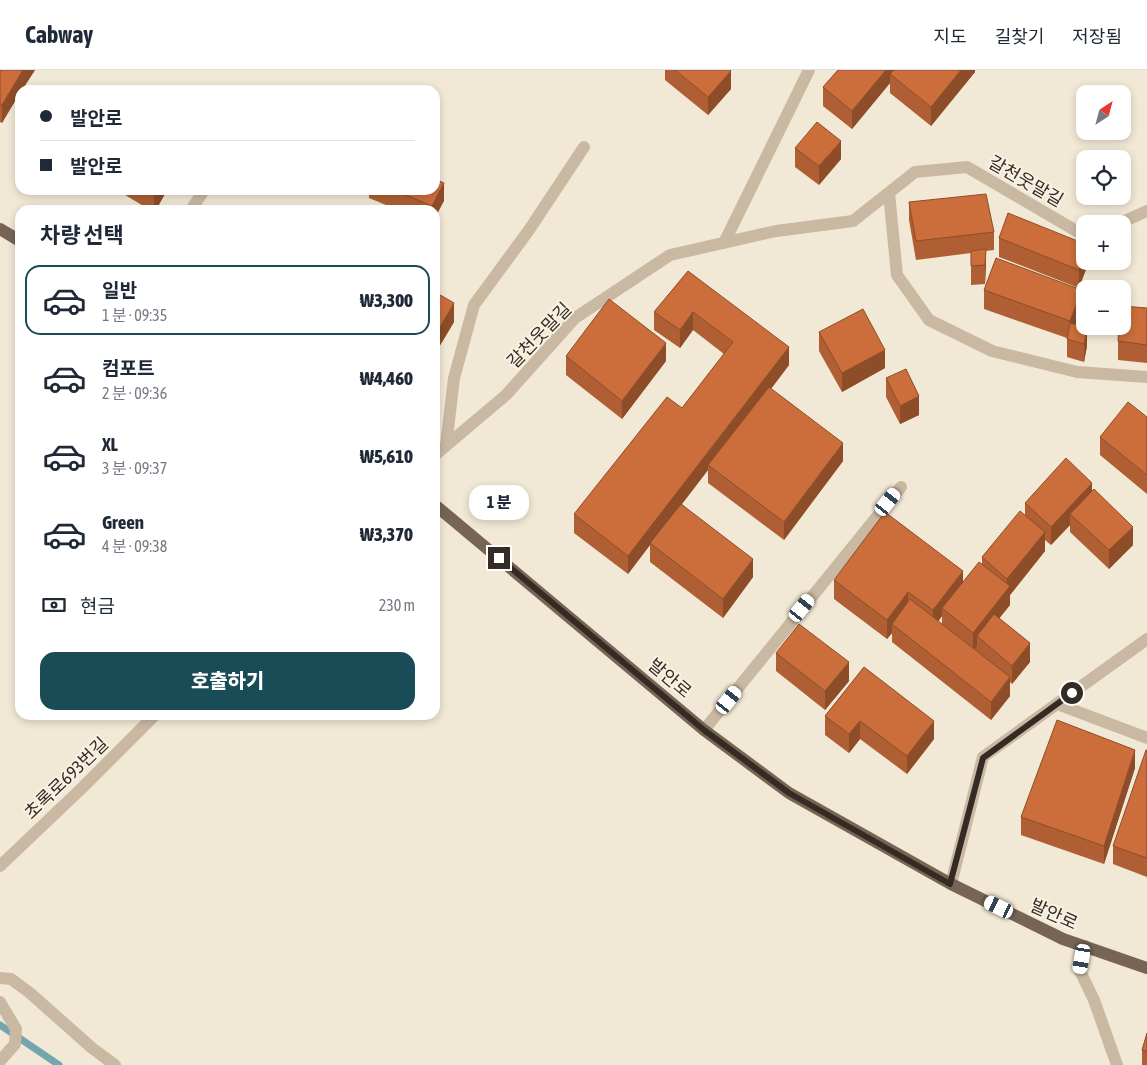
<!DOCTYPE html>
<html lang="ko">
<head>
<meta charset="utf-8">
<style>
  :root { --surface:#fff; --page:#f2f2f3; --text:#1f2937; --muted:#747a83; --line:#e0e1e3; --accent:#194c57 }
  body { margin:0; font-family:"Asap Condensed","Noto Sans KR",sans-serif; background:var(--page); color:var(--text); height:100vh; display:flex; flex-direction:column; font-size:19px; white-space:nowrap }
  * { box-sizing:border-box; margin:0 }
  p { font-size:16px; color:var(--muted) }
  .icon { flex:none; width:28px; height:28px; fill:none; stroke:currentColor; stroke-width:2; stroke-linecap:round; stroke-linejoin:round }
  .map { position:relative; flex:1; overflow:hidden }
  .side { position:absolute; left:15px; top:135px; width:425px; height:515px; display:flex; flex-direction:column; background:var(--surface); border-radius:15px; box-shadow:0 2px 8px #0003 }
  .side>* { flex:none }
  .top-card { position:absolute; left:15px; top:15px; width:425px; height:110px; border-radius:15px; box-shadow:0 2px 8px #0003; display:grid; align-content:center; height:110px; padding:0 25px; background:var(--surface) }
  .needle { width:32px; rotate:36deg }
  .buttons { position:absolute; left:1076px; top:15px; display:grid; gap:10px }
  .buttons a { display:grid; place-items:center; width:55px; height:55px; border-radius:10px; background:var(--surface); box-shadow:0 2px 8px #0003; font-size:25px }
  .end { position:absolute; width:22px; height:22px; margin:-11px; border:6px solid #342b25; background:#fff; box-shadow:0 0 0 2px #fff }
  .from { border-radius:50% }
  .bubble { position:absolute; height:35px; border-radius:15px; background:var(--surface); box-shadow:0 2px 8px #0003; font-size:16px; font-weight:800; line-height:35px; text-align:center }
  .car { position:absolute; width:15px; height:30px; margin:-15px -8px; border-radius:6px; box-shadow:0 0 4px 1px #0007; background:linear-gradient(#fff 24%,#345 0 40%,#fff 0 76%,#345 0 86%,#fff 0) }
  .top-card b { display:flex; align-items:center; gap:18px; height:48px; font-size:19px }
  .top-card b+b { border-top:1px solid var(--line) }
  .top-card i { width:12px; height:12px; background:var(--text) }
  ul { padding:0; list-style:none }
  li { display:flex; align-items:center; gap:15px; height:70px; margin:0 10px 8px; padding:0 15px; border:2px solid transparent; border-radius:15px }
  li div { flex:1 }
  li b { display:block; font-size:19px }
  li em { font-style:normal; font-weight:800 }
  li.current { border-color:var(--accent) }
  li>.icon { width:45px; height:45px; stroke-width:1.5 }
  h2 { padding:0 25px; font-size:22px; line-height:60px }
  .pay { display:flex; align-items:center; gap:12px; height:55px; padding:0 25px; font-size:19px }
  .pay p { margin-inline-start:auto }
  .button { display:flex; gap:10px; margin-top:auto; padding:10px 25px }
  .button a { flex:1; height:58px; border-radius:15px; background:var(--accent); color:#fff; font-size:20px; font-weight:800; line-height:58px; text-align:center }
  header { display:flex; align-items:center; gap:30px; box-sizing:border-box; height:70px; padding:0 25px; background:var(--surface); border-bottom:1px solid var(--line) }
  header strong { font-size:24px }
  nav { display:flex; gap:28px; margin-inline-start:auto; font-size:18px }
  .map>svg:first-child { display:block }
</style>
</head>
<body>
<header>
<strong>Cabway</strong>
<nav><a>지도</a><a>길찾기</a><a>저장됨</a></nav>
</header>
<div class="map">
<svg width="1147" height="995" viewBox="0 0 1147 995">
  <rect width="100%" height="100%" fill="#f2e8d6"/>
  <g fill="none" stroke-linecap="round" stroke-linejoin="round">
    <!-- stream -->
    <path stroke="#75a6af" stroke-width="7" d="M0,955L59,995"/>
    <!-- minor -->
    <path stroke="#cab9a2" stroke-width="12" d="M889,123L897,205L929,250L992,281L1077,302L1147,307
      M191,140L204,120
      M1118,154L1147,141
      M724,173L809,0
      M446,376L454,308L474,235L529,160L584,77
      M435,385L506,325L575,248L670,185L776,161L853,151L915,102L967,97L1085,166
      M1057,634L1147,668
      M704,660L901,417
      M0,796L81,719L155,645
      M951,814L983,687L1147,569
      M1085,876L1080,901L1094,930L1117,995
      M0,908L11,909L30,923L92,978L115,995
      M0,932L16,959L15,974L0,991"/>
    <!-- major -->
    <path stroke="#776455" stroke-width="12" d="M0,159L20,171
      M435,435L704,660L789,723L951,814L1063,869L1147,898"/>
  </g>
  <!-- wall -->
  <path fill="#af5f33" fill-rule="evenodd" d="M0,0H35L22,20H20L2,53L0,52Z
    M665,0H730L731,19L708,45L665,10Z
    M838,0H975V2L931,56L890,23V13L852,59L823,36V17Z
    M795,78L841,89L819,115L795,97Z
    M117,120H167L156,140H150Z
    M369,120H435L444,131L435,140H398L369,128Z
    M909,132L994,162V180L986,181L985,214L971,215V183L916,190L909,150Z
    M999,168L1088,191V194L1079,218L999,187Z
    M688,201L789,295L771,319L843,391L784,470L708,413V400L682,434L753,507L723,548L650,492V475L628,504L574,463V444L682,338L724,284L693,260L680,278L654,260V242Z
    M984,220L1082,238L1075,255L1087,276L1084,292L1067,287V268L984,239Z
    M435,222L454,252L439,277L435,275Z
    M1147,238V293L1118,290V271Z
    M819,262L885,298L842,322L819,281Z
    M566,286L666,291L622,349L566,305Z
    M886,308L919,345L900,354L886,327Z
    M1147,347V424L1100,385V367Z
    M1092,420L1133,475L1109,499L1070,462V455L1051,475L1045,470V481L1010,525V535L999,548L1030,592L1012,614L1010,612V626L991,650L892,572V563L887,569L834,529V510L963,512L982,494V487L1025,445V433ZM942,546V555L938,551Z
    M776,583L849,611L825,640L776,601Z
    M864,597L934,669L907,704L860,669L849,683L825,665V646Z
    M1147,680V807L1113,794V776Z
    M1135,698L1104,794L1021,765V747Z
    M1147,963V995H1142V980Z"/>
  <!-- shaded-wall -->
  <path fill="#8e4d29" d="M23,0H35L22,20H20V23L2,53V35Z
    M886,0H901L890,4V13L852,59V41Z
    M961,0H975V2L931,56V37Z
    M731,1V19L708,45V27Z
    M841,71V89L819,115V96Z
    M444,113V131L435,148V140H432V136Z
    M157,120H167L156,140H154V124Z
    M986,179V198L985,214V195Z
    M1085,184V191H1088V194L1079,218V200Z
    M1082,220V238L1070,269V251Z
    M454,233V252L439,277V259Z
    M693,242V260L680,278V260Z
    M1087,258V276L1084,292V274Z
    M666,273V291L622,349V331Z
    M789,277V295L711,397L708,395V400L651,474L650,473V475L628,504V486Z
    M885,280V298L842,322V303Z
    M919,326V345L900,354V336Z
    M843,373V391L784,470V452Z
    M1092,413V432L1070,444V455L1051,475V457Z
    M1133,457V475L1109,499V480Z
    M1045,462V481L1010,525V535L982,570L977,566V576L973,581V563L1007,519V509Z
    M753,489V507L723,548V529Z
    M963,501V519L942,538V546L933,559V540Z
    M908,522V541L892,554V563L887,569V550Z
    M1030,573V592L1012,614V596Z
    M849,592V611L825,640V621Z
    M1010,607V626L991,650V632Z
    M860,651V669L849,683V664Z
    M934,651V669L907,704V686Z
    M1135,680V698L1104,794V776Z"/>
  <!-- building -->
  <path fill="#cb6e3b" stroke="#8e4d29" d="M0,0H23L2,35L0,34Z
    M675,0H730L731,1L708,27Z
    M838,0H886L852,41L823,17Z
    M894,0H961L931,37L890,4Z
    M817,52L841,71L819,96L795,78Z
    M435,109L444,113L432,136L394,120H435Z
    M147,120H157L154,124Z
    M986,124L994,162L916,171L909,132Z
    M1008,143L1085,174V184L1079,200L999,168Z
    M986,179L985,195L971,196V181Z
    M996,188L1082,220L1070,251L984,220Z
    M688,201L789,277L628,486L574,444L667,327L682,338L733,272L693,242L680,260L654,242Z
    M435,222L454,233L439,259L435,256Z
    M609,229L666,273L622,331L566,286Z
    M1122,236L1147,238V275L1118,271L1119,256H1122Z
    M863,239L885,280L842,303L819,262Z
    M1070,253L1087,258L1084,274L1067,269Z
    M906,299L919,326L900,336L886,308Z
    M769,317L843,373L784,452L708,395Z
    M1128,332L1147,347V405L1100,367Z
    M1066,388L1092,413L1051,457L1025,433Z
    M1094,419L1133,457L1109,480L1070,444Z
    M681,434L753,489L723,529L650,473Z
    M1020,441L1045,462L1007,509L982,487Z
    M885,442L963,501L933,540L908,522L887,550L834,510Z
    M979,492L1010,516L973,563L942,538Z
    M910,529L1010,607L991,632L892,554Z
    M994,544L1030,573L1012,596L977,566Z
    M799,554L849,592L825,621L776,583Z
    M864,597L934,651L907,686L860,651L849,664L825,646Z
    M1057,650L1135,680L1104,776L1021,747Z
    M1146,680H1147V788L1113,776Z
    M1147,963V981L1142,980Z"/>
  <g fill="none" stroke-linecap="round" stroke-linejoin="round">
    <!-- route -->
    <path stroke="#342b25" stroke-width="6" d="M499,488L704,660L789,723L950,814L983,688L1072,623"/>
  </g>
  <g text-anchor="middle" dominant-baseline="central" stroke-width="4" stroke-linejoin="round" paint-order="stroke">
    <!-- street labels -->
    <g font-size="18" fill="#342b25" stroke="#f9f2e3">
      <text transform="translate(1026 111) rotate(30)">갈천웃말길</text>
      <text transform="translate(539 265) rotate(-46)">갈천웃말길</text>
      <text transform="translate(670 608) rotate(40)">발안로</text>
      <text transform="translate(66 708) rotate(-44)">초록로693번길</text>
      <text transform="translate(1054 844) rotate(24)">발안로</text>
    </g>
  </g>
</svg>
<div class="buttons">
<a><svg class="needle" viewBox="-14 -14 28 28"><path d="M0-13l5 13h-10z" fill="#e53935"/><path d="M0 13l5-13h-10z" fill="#747a83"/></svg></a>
<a><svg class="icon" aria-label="locate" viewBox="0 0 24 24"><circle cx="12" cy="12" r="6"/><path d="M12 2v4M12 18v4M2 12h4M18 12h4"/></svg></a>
<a>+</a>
<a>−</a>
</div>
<i class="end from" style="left:1072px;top:623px"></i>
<i class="end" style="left:499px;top:488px"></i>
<div class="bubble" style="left:469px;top:415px;width:60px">1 분</div>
<i class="car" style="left:888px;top:432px;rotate:39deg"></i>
<i class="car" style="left:802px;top:538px;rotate:39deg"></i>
<i class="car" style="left:729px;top:630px;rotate:39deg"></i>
<i class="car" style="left:999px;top:837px;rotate:296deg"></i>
<i class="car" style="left:1082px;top:889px;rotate:190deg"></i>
<div class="top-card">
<b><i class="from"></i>발안로</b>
<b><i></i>발안로</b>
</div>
<section class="side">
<h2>차량 선택</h2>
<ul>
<li class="current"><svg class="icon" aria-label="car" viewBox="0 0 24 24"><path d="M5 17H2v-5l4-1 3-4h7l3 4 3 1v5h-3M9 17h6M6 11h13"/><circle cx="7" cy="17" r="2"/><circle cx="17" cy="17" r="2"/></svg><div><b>일반</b><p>1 분 · 09:35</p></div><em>₩3,300</em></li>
<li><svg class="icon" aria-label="car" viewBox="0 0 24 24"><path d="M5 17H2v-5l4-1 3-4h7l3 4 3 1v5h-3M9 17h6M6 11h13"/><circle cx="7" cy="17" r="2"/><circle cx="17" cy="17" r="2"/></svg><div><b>컴포트</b><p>2 분 · 09:36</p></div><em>₩4,460</em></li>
<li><svg class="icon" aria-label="car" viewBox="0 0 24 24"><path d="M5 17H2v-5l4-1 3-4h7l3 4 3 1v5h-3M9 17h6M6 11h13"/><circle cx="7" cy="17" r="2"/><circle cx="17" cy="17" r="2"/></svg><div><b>XL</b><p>3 분 · 09:37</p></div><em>₩5,610</em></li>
<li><svg class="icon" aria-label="car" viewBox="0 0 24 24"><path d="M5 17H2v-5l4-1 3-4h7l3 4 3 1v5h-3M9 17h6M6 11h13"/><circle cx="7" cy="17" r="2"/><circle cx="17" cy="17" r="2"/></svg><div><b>Green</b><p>4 분 · 09:38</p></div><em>₩3,370</em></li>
</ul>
<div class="pay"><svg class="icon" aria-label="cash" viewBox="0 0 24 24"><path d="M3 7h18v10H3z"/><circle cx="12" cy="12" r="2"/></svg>현금<p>230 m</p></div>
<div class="button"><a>호출하기</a></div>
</section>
</div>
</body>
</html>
